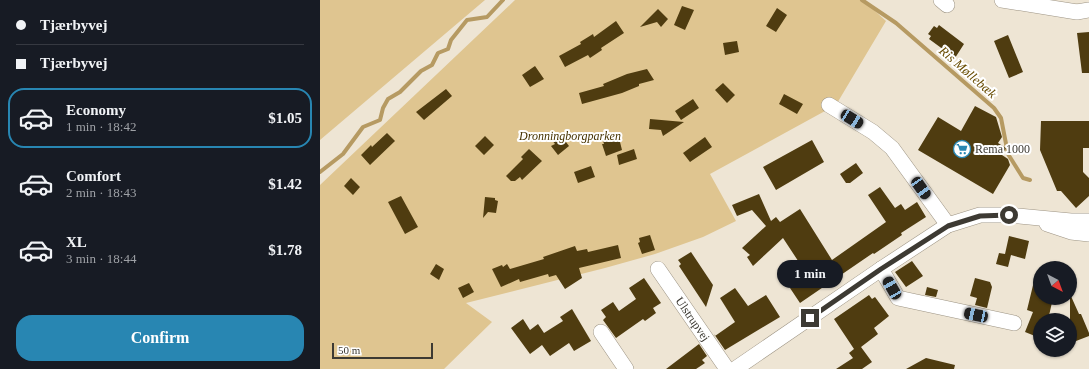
<!DOCTYPE html>
<html lang="en">
<head>
<meta charset="utf-8">
<style>
  :root { --surface:#171b24; --page:#20242c; --text:#f1f3f6; --muted:#9ea1a6; --line:#363941; --accent:#2886b2 }
  body { margin:0; font-family:"Times New Roman",serif; background:var(--page); color:var(--text); height:100vh; display:flex; flex-direction:column; font-size:15px; white-space:nowrap }
  * { box-sizing:border-box; margin:0 }
  p { font-size:13px; color:var(--muted) }
  .icon { flex:none; width:22px; height:22px; fill:none; stroke:currentColor; stroke-width:2; stroke-linecap:round; stroke-linejoin:round }
  .map { position:relative; flex:1; overflow:hidden }
  .details { display:flex; flex-direction:column; background:var(--surface); width:320px }
  .details>* { flex:none }
  .hud { display:grid; align-content:center; height:88px; padding:0 16px; background:var(--surface) }
  .needle { width:26px; rotate:139deg }
  .fabs { position:absolute; left:713px; top:261px; display:grid; gap:8px }
  .fabs a { display:grid; place-items:center; width:44px; height:44px; border-radius:50%; background:var(--surface); box-shadow:0 1px 3px #0004; font-size:20px }
  .scale { position:absolute; left:12px; bottom:10px; width:101px; box-sizing:border-box; padding-left:4px; border:2px solid #3d3a33; border-top:0; font-size:11px; line-height:14px; white-space:nowrap; color:#3d3a33; -webkit-text-stroke:3px #fff; paint-order:stroke }
  .end { position:absolute; width:18px; height:18px; margin:-9px; border:5px solid #3d3a33; background:#fff; box-shadow:0 0 0 2px #fff }
  .from { border-radius:50% }
  .bubble { position:absolute; height:28px; border-radius:14px; background:var(--surface); box-shadow:0 1px 3px #0004; font-size:13px; font-weight:800; line-height:28px; text-align:center }
  .car { position:absolute; width:12px; height:24px; margin:-12px -6px; border-radius:5px; box-shadow:0 0 3px 1px #0007; background:linear-gradient(#222 24%,#8ab4d8 0 40%,#222 0 76%,#8ab4d8 0 86%,#222 0) }
  .hud b { display:flex; align-items:center; gap:14px; height:38px; font-size:15px }
  .hud b+b { border-top:1px solid var(--line) }
  .hud i { width:10px; height:10px; background:var(--text) }
  ul { padding:0; list-style:none }
  li { display:flex; align-items:center; gap:12px; height:60px; margin:0 8px 6px; padding:0 8px; border:2px solid transparent; border-radius:16px }
  li div { flex:1 }
  li b { display:block; font-size:15px }
  li em { font-style:normal; font-weight:800 }
  li.selected { border-color:var(--accent) }
  li>.icon { width:36px; height:36px; stroke-width:1.5 }
  .button { display:flex; gap:8px; margin-top:auto; padding:8px 16px }
  .button a { flex:1; height:46px; border-radius:16px; background:var(--accent); color:#fff; font-size:16px; font-weight:800; line-height:46px; text-align:center }
  main { display:flex; flex:1; min-height:0 }
  .map>svg:first-child { display:block }
</style>
</head>
<body>
<main>
<section class="details">
<div class="hud">
<b><i class="from"></i>Tjærbyvej</b>
<b><i></i>Tjærbyvej</b>
</div>
<ul>
<li class="selected"><svg class="icon" aria-label="car" viewBox="0 0 24 24"><path d="M5 17H2v-5l4-1 3-4h7l3 4 3 1v5h-3M9 17h6M6 11h13"/><circle cx="7" cy="17" r="2"/><circle cx="17" cy="17" r="2"/></svg><div><b>Economy</b><p>1 min · 18:42</p></div><em>$1.05</em></li>
<li><svg class="icon" aria-label="car" viewBox="0 0 24 24"><path d="M5 17H2v-5l4-1 3-4h7l3 4 3 1v5h-3M9 17h6M6 11h13"/><circle cx="7" cy="17" r="2"/><circle cx="17" cy="17" r="2"/></svg><div><b>Comfort</b><p>2 min · 18:43</p></div><em>$1.42</em></li>
<li><svg class="icon" aria-label="car" viewBox="0 0 24 24"><path d="M5 17H2v-5l4-1 3-4h7l3 4 3 1v5h-3M9 17h6M6 11h13"/><circle cx="7" cy="17" r="2"/><circle cx="17" cy="17" r="2"/></svg><div><b>XL</b><p>3 min · 18:44</p></div><em>$1.78</em></li>
</ul>
<div class="button"><a>Confirm</a></div>
</section>
<div class="map">
<svg width="769" height="369" viewBox="0 0 769 369">
  <rect width="100%" height="100%" fill="#eee5d4"/>
  <!-- green -->
  <path fill="#dfc590" d="M0,0H165L0,140Z
    M195,0H543L566,21L516,105L390,174L416,221L383,237L335,254L285,268L146,303L172,322L124,369H0V185Z"/>
  <g fill="none" stroke-linecap="round" stroke-linejoin="round">
    <!-- stream -->
    <path stroke="#b69a62" stroke-width="4" d="M542,0L576,23L674,108L681,118L688,154L703,178L710,180
      M0,172L23,154L43,127L60,120L63,108L68,99L80,92L101,71L112,65L118,53L128,49L131,40L147,20L167,17L183,0"/>
  </g>
  <!-- building -->
  <path fill="#4f3c10" d="M362,6L374,10L365,30L354,25Z
    M457,8L467,15L456,32L446,26Z
    M338,9L348,19L341,27L337,22L320,27Z
    M296,21L304,33L281,48L282,50L270,58L268,55L245,67L239,56L261,44L260,42L273,34L274,37Z
    M619,25L644,44L635,58L609,39L611,36L608,34L614,26L617,28Z
    M769,32V73H762L757,33Z
    M688,35L703,72L689,78L674,41Z
    M417,41L419,52L405,55L403,43Z
    M215,66L224,79L210,87L202,75Z
    M327,69L334,80L319,84V86L302,93L262,104L259,93L284,86L283,84L307,74Z
    M403,83L415,95L407,103L395,90Z
    M126,89L132,96L104,120L96,112Z
    M464,94L483,104L477,114L459,104Z
    M373,99L379,108L361,120L355,111Z
    M655,106L676,117L682,137L678,143L686,148L682,155L688,159L690,165L673,194L598,150L618,117L641,131Z
    M330,119L364,122L343,136L341,130L329,129Z
    M721,121H769V148H763V172L769,178V196L756,208L741,191H737L720,150Z
    M67,133L75,141L50,165L41,155L51,145L52,147Z
    M296,133L297,139L299,138L302,150L286,156L282,144H284L282,138Z
    M240,134L249,146L238,155L231,146L235,144L232,140Z
    M165,136L174,145L164,155L155,146Z
    M385,137L392,147L370,162L363,153Z
    M492,140L504,162L456,190L443,167Z
    M209,149L222,161L202,180L200,177L195,181H191L186,176L203,159L201,157Z
    M314,149L317,159L299,165L297,155Z
    M536,163L543,173L530,183H526L520,174Z
    M271,166L275,177L258,183L254,172Z
    M31,178L40,187L33,195L24,186Z
    M560,187L575,208L581,204L585,210L597,202L606,217L581,233L582,235L554,254L553,253L480,303L470,288L488,276L463,238L433,266L427,257L430,255L422,248L446,226L432,210L417,216L412,205L439,194L451,221L456,217L460,222L480,209L512,260L566,222L548,195Z
    M81,196L98,227L85,234L68,202Z
    M165,197L175,198V200L178,201L176,213L168,212L163,218Z
    M330,235L335,250L322,254L318,243L320,242L319,238Z
    M689,236L709,241L705,259L691,255L688,267L676,264L679,253L685,254Z
    M298,245L301,258L259,268L262,278L245,289L236,275L229,277L228,274L200,282L199,279L181,287L172,269L182,265L183,267L187,264L190,269L224,259L223,257L255,246L257,251L267,249L268,252Z
    M371,252L393,285L386,307L359,266L361,264L358,260Z
    M592,261L603,276L586,287L575,272Z
    M116,264L124,269L119,280L110,274Z
    M716,273L720,274V298H733L728,320H720V338L705,332L713,312L707,310Z
    M324,278L341,303L333,308L336,313L325,321L323,319L296,338L283,320L286,317L281,310L293,302L299,311L316,299L309,288Z
    M655,278L670,282L672,287L667,308L655,305L657,298L650,296Z
    M149,283L154,292L143,298L138,288Z
    M607,287L618,290L616,297L605,295Z
    M415,288L428,306L446,295L460,317L405,350L394,334L395,336L415,322L400,298Z
    M750,294L759,314H761L769,333V336L756,341L750,328Z
    M549,295L552,299L555,297L569,316L554,328L558,334L541,347L552,362L542,369H516L533,358L529,353L534,349L514,319Z
    M252,309L271,341L254,351L249,343L230,356L222,345L210,354L191,328L203,319L210,330L218,324L224,333L243,321L240,317Z
    M379,344L387,356L382,360L385,363L376,369H346Z
    M606,358L635,365L634,369H586Z"/>
  <g fill="none" stroke-linecap="round" stroke-linejoin="round">
    <!-- minor casing -->
    <g stroke="#9d9484" stroke-width="16">
      <g id="minor">
        <path d="M621,0L627,5"/>
        <path d="M682,0L757,12L769,10"/>
        <path d="M509,105L553,132L572,148L628,225"/>
        <path d="M727,224L751,232L769,234"/>
        <path id="s1" d="M338,269L407,369"/>
        <path d="M561,269L578,298L694,323"/>
        <path d="M281,332L306,369"/>
        <path d="M415,369L561,269L628,225L660,215H689L751,221H769"/>
      </g>
    </g>
    <!-- minor -->
    <use href="#minor" stroke="#fff" stroke-width="15"/>
  </g>
  <g fill="none" stroke-linecap="round" stroke-linejoin="round">
    <!-- route -->
    <path stroke="#3d3a33" stroke-width="5" d="M490,318L561,269L628,226L660,216L689,215"/>
  </g>
  <!-- icons -->
  <defs>
    <g id="supermarket-ring" transform="scale(0.9)"><circle r="9.5" fill="#fff" stroke="#2886b2" stroke-width="1.5"/><path d="M-6-5.5h2.5l.6 2H6L4.5 2H-2.5L-4.4-4H-6ZM-1.5 3.2a1.3 1.3 0 1 0 .1 0ZM3 3.2a1.3 1.3 0 1 0 .1 0Z" fill="#2886b2"/></g>
  </defs>
  <g fill-rule="evenodd">
    <use href="#supermarket-ring" x="642" y="149"/>
  </g>
  <g text-anchor="middle" dominant-baseline="central" stroke-width="4" stroke-linejoin="round" paint-order="stroke">
    <!-- park labels -->
    <g font-size="12" font-style="italic" fill="#463302" stroke="#fff">
      <text x="250" y="136">Dronningborgparken</text>
    </g>
    <!-- poi labels -->
    <g font-size="12" fill="#3d3a33" stroke="#fff" text-anchor="start">
      <text x="655" y="149">Rema 1000</text>
    </g>
    <!-- street labels -->
    <g font-size="12" fill="#3d3a33" stroke="#fff">
      <text stroke="none"><textPath href="#s1" startOffset="61">Ulstrupvej</textPath></text>
    </g>
    <!-- water labels -->
    <g font-size="13" font-style="italic" fill="#684c02" stroke="#fff">
      <text transform="translate(648 72) rotate(41)">Ris Møllebæk</text>
    </g>
  </g>
</svg>
<div class="fabs">
<a><svg class="needle" viewBox="-14 -14 28 28"><path d="M0-13l5 13h-10z" fill="#e53935"/><path d="M0 13l5-13h-10z" fill="#9ea1a6"/></svg></a>
<a><svg class="icon" aria-label="layers" viewBox="0 0 24 24"><path d="M12 4l9 5-9 5-9-5zM3 14l9 5 9-5"/></svg></a>
</div>
<div class="scale">50 m</div>
<i class="end from" style="left:689px;top:215px"></i>
<i class="end" style="left:490px;top:318px"></i>
<div class="bubble" style="left:457px;top:260px;width:66px">1 min</div>
<i class="car" style="left:532px;top:119px;rotate:122deg"></i>
<i class="car" style="left:601px;top:188px;rotate:145deg"></i>
<i class="car" style="left:572px;top:288px;rotate:330deg"></i>
<i class="car" style="left:656px;top:315px;rotate:282deg"></i>
</div>
</main>
</body>
</html>
